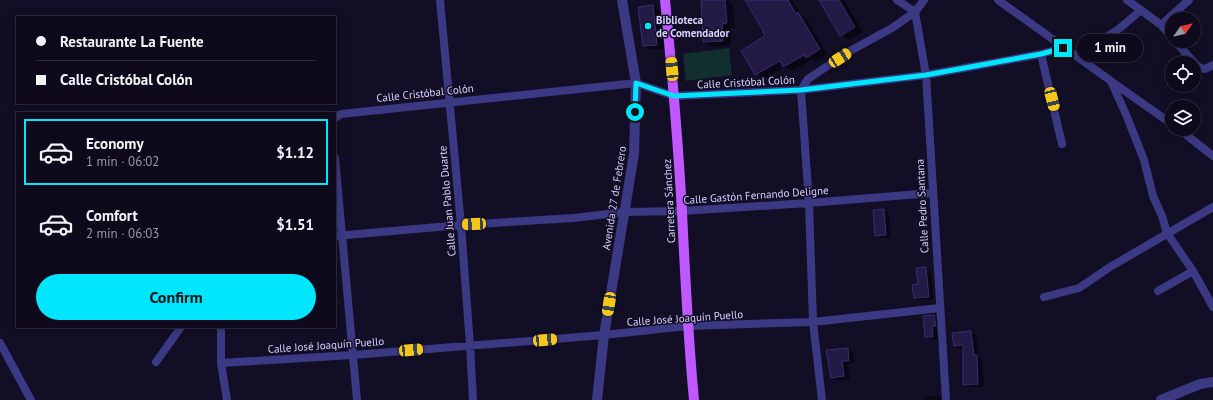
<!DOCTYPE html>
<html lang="en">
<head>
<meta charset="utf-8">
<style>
  :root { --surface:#0e0a1c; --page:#1c1829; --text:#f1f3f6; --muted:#9b9aa3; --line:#2e2b3b; --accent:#00e6fd }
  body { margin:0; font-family:"PT Sans",sans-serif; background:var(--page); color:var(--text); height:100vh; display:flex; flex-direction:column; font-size:15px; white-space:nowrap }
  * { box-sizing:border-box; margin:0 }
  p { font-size:13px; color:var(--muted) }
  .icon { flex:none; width:22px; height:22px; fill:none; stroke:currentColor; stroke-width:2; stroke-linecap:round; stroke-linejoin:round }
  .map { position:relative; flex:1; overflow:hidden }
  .sheet { position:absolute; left:16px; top:112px; width:320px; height:216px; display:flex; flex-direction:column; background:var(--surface); border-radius:0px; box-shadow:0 2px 10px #0003,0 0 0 1px var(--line) }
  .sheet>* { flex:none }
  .guide { position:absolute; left:16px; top:16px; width:320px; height:88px; border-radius:0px; box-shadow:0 2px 10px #0003,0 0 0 1px var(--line); display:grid; align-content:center; height:88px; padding:0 20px; background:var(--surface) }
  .needle { width:26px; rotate:56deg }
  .tools { position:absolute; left:1165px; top:12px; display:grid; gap:8px }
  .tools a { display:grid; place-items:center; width:36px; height:36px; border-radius:50%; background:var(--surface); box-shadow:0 2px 10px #0003,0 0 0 1px var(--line); font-size:20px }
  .end { position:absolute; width:18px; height:18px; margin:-9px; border:5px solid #00e6fd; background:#111; box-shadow:0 0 0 2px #111 }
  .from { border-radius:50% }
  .bubble { position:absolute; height:28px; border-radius:14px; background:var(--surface); box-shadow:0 2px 10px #0003,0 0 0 1px var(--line); font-size:13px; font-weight:800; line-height:28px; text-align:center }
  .car { position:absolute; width:12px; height:24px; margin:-12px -6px; border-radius:5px; box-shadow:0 0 3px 1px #0007; background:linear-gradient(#f5c518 24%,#345 0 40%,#f5c518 0 76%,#345 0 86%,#f5c518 0) }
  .guide b { display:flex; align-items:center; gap:14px; height:38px; font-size:15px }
  .guide b+b { border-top:1px solid var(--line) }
  .guide i { width:10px; height:10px; background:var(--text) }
  ul { padding:7px 0 0; list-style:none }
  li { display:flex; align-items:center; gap:12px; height:66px; margin:0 8px 6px; padding:0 12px; border:2px solid transparent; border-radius:0px }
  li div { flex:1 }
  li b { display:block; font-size:15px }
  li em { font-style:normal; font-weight:800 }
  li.active { border-color:var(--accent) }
  li>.icon { width:36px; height:36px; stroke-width:1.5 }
  .cta { display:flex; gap:8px; margin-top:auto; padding:8px 20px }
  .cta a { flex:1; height:46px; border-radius:24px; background:var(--accent); color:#111; font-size:16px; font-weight:800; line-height:46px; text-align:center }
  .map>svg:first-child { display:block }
</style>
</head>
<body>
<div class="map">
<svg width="1213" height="400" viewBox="0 0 1213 400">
  <rect width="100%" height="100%" fill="#120e25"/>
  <!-- green -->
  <path fill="#112f2e" d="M729,48L732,75L686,81L683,54Z"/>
  <!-- shadow -->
  <path fill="#0007" d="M714,0H726L733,4L735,28H730L731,45L713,47L704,42Z
    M746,0H792L802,16L806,18L827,54L815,62L811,60L792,71L785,67L764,79L756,74L766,37L765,32Z
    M820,0H844L863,32L849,40L841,35Z
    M653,6L661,11L665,49L652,50L644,46Z
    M884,210L889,213L891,238H882L876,235Z
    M926,268L931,271L933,299L919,300L915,298Z
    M934,316L940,319L941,329H937L938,340H932L926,337Z
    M971,332L976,335L979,358L982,360L984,387H969L964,384V349H960L954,346Z
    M847,349L853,352L854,363L847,364L850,379L838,381L832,378Z
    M938,396L943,400H924V397Z"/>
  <!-- building -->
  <path fill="#231a46" stroke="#3a2c72" d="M701,0H725L727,23L722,24L723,41L703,42Z
    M745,0H788L796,14L798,12L820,49L806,58L804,55L783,67L780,61L755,75L741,51L765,36L763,32H764Z
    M819,0H839L855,27L840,36Z
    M653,5L657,45L643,46L638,7Z
    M884,209L886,235L875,236L873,210Z
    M926,267L929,297L914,298L912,285L918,284L916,268Z
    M934,315L936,326H932L933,337H925L923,316Z
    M971,331L974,355H977L978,384L963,385V345L954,346L952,333Z
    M848,348L849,361H842L844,376L831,378L826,350Z"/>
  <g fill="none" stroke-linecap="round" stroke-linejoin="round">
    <!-- minor -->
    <path stroke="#3b3984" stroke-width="8" d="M440,0L461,225L470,345L473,400
      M897,0L915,12L926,75L946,400
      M998,0L1111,81L1127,117L1144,160L1153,196L1162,216L1167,233L1193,271L1213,307
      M1127,0L1141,10
      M1161,25L1172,37
      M1175,41L1198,67L1205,69L1213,65
      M1041,54L1062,144
      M1078,56L1120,28L1141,10L1161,25L1189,0
      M1112,82L1172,124
      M335,118L341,114L636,83L674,96L801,90L926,75L1041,54L1063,48
      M1179,129L1213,156
      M335,158L357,400
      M335,236L461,225L574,218L624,212L682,211L809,203L932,193
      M1158,291L1193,271
      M1044,297L1079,288L1110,267L1213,207
      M221,327V363L227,400
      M0,343L31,400
      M156,362L181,327
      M221,363L353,355L604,335L687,326L813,322L940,308
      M822,400L813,322L809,203L801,90L808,79L850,51L892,28L915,12L924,0"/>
    <!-- tertiary -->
    <path stroke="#3b3984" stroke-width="10" d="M597,400L604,335L634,154L636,83L622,0
      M1161,400L1200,384L1213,382"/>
    <!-- primary -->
    <path stroke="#bf59ff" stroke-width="10" d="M665,0C672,71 678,141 682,212C685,275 688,337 694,400"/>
  </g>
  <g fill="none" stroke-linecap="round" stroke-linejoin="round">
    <!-- route -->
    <path stroke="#00e6fd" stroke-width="5" d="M635,112L636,83L674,96L801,90L926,75L1041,54L1063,48"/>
  </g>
  <!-- markers -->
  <circle fill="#00e6fd" stroke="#120e25" stroke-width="1.5" cx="648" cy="26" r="4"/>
  <g text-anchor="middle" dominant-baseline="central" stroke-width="3" stroke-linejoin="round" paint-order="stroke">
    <!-- poi labels -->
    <g font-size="11" font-weight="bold" fill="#d7d2ff" stroke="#120e25" text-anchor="start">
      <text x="656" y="20">Biblioteca<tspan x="656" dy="13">de Comendador</tspan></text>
    </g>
    <!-- street labels -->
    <g font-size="11" fill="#d7d2ff" stroke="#120e25">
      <text transform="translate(746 82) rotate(-3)">Calle Cristóbal Colón</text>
      <text transform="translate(425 93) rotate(-6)">Calle Cristóbal Colón</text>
      <text transform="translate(756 195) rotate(-4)">Calle Gastón Fernando Deligne</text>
      <text transform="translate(614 198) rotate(-81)">Avenida 27 de Febrero</text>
      <text transform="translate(447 201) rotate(-95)">Calle Juan Pablo Duarte</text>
      <text transform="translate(669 201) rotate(-93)">Carretera Sánchez</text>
      <text transform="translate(922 206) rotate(-93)">Calle Pedro Santana</text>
      <text transform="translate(685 318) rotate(-4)">Calle José Joaquín Puello</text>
      <text transform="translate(326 345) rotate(-4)">Calle José Joaquín Puello</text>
    </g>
  </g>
</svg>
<div class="tools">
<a><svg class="needle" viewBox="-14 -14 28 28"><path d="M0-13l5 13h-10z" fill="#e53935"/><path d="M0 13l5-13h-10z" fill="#9b9aa3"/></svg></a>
<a><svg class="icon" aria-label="locate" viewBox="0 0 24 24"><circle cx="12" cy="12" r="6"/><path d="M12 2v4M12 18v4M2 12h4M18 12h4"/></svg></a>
<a><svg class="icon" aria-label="layers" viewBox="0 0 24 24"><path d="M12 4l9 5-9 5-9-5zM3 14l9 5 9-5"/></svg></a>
</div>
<i class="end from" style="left:635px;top:112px"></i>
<i class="end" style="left:1063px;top:48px"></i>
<div class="bubble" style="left:1077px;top:34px;width:66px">1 min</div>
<i class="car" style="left:840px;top:58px;rotate:57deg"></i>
<i class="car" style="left:672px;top:69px;rotate:355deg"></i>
<i class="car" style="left:1052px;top:99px;rotate:166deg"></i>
<i class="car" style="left:474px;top:224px;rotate:267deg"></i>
<i class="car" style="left:609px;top:304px;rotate:189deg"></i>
<i class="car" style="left:545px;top:340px;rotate:85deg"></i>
<i class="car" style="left:411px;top:350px;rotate:85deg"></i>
<div class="guide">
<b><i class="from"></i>Restaurante La Fuente</b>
<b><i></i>Calle Cristóbal Colón</b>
</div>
<section class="sheet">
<ul>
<li class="active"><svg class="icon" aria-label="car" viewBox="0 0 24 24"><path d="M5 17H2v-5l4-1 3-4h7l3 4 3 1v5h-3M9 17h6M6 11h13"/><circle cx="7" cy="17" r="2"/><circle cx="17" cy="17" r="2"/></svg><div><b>Economy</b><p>1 min · 06:02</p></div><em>$1.12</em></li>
<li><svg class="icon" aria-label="car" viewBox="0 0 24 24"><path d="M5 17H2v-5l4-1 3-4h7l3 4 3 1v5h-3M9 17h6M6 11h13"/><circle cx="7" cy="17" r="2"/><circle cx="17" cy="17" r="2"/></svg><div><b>Comfort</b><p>2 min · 06:03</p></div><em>$1.51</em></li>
</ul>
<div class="cta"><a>Confirm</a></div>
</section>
</div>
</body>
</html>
